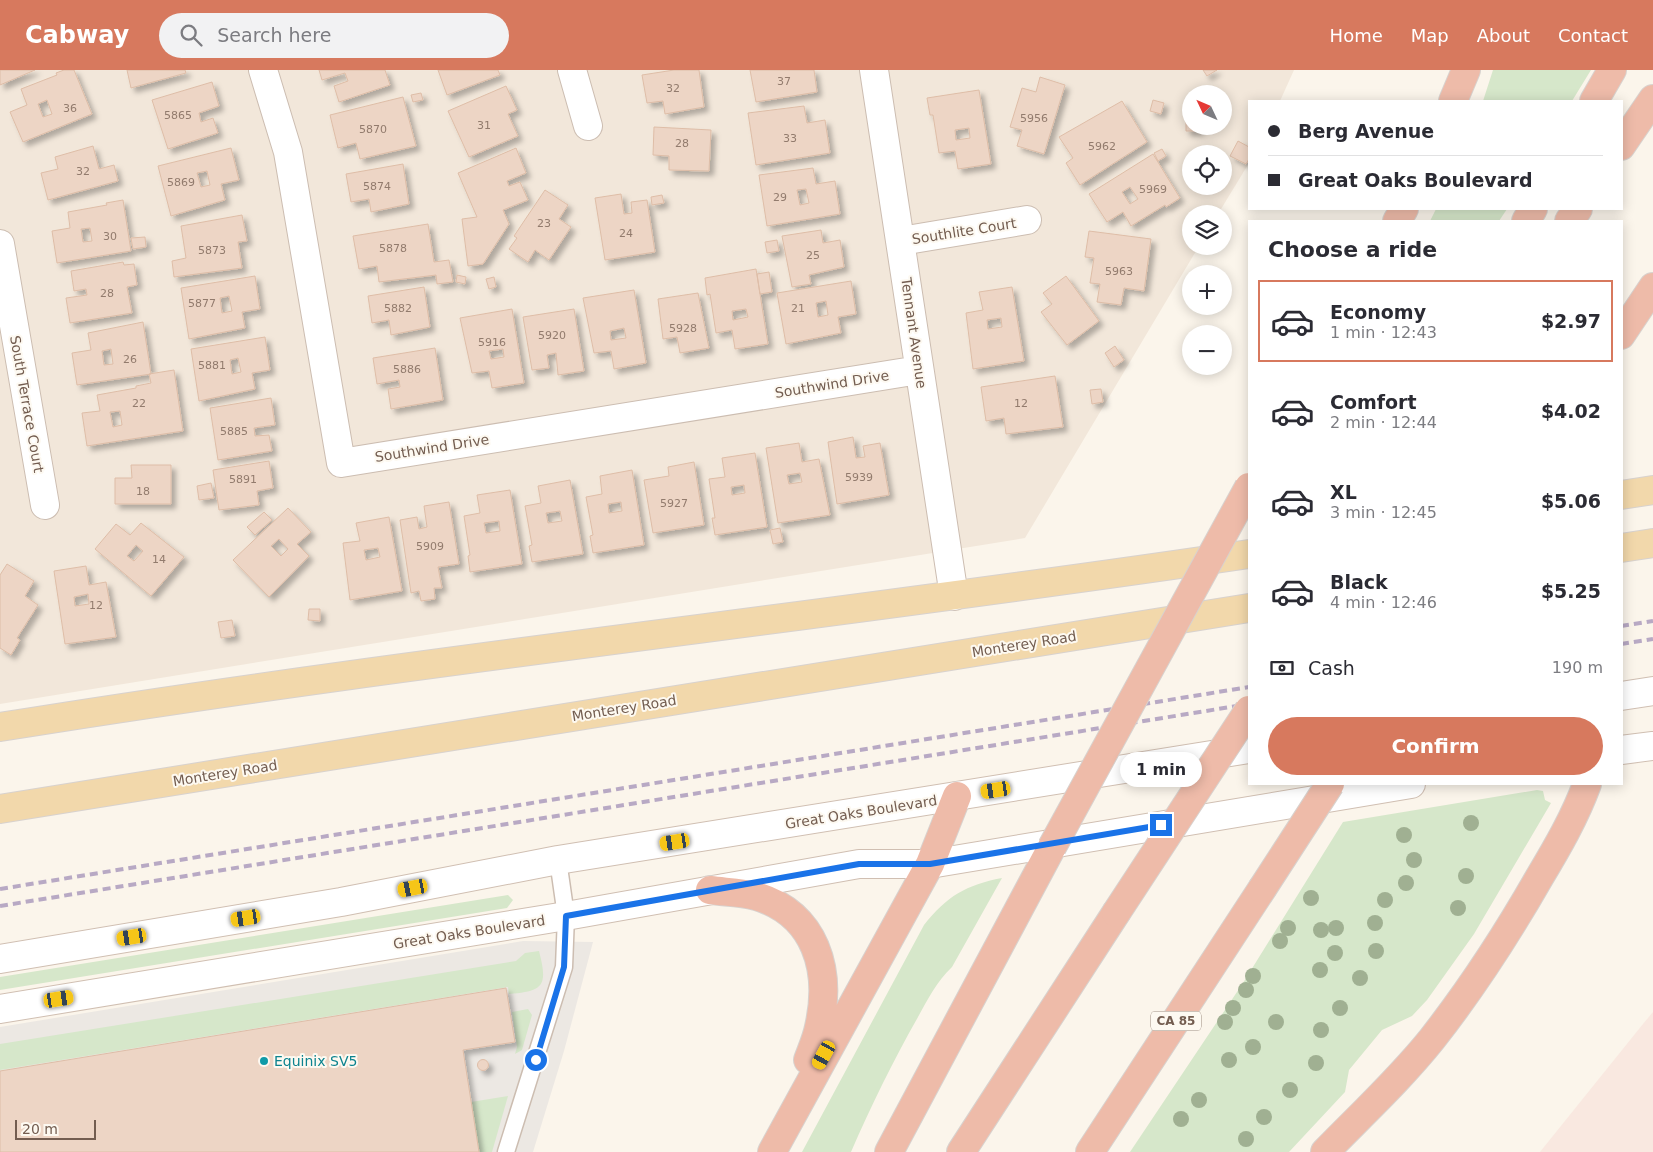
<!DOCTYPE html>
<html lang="en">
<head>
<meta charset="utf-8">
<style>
  :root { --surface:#fff; --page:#f2f2f3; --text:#2b2b33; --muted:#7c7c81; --line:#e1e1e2; --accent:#d7795e }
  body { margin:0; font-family:"DejaVu Sans",sans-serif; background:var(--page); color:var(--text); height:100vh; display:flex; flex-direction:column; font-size:19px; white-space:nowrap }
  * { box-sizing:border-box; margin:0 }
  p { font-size:16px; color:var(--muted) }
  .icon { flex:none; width:28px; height:28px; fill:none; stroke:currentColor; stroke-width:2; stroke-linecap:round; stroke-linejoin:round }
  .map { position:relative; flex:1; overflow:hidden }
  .side { position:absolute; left:1248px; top:150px; width:375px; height:565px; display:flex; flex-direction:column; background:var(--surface); border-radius:0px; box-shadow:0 2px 12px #0003 }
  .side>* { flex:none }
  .guide { position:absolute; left:1248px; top:30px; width:375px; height:110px; border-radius:0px; box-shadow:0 2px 12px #0003; display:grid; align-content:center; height:110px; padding:0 20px; background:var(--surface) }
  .needle { width:32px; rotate:314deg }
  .fabs { position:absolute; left:1182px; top:15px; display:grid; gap:10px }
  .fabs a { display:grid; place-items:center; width:50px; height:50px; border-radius:50%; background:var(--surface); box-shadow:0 2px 12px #0003; font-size:25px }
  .scale { position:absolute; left:15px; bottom:12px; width:81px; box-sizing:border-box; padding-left:5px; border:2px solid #735d50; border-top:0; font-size:14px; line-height:18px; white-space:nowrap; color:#735d50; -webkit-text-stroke:4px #fdf9f1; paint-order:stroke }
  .end { position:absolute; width:22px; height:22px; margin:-11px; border:6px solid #1a73e8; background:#fff; box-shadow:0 0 0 2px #fff }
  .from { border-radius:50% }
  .bubble { position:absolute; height:35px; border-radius:18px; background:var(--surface); box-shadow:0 2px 12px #0003; font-size:16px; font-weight:700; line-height:35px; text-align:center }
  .car { position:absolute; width:15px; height:30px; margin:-15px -8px; border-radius:6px; box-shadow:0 0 4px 1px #0007; background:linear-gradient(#f5c518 24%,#345 0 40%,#f5c518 0 76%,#345 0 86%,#f5c518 0) }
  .guide b { display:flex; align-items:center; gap:18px; height:48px; font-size:19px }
  .guide b+b { border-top:1px solid var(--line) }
  .guide i { width:12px; height:12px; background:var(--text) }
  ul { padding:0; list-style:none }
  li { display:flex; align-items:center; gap:15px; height:82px; margin:0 10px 8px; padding:0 10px; border:2px solid transparent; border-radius:0px }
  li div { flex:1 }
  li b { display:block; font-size:19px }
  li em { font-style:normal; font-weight:700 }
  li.active { border-color:var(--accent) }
  li>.icon { width:45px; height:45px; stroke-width:1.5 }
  h2 { padding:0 20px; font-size:22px; line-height:60px }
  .pay { display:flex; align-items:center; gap:12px; height:55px; padding:0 20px; font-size:19px }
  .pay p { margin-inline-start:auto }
  .button { display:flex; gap:10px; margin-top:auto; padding:10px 20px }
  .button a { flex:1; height:58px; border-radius:30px; background:var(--accent); color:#fff; font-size:20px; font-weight:700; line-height:58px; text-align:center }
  header { display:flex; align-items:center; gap:30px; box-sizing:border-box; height:70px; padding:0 25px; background:var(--accent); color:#fff }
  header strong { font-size:24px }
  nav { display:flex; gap:28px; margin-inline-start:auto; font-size:18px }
  .search { width:350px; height:45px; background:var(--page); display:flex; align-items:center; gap:12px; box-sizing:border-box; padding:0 18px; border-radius:28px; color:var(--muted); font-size:19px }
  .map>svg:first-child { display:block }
</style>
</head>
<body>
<header>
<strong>Cabway</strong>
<div class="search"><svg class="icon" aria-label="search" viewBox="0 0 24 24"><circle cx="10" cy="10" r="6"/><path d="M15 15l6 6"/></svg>Search here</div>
<nav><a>Home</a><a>Map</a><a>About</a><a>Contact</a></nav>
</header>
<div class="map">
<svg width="1653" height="1082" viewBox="0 0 1653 1082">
  <defs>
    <filter id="shadow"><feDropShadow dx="4.5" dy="4.5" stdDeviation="2.5" flood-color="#0004"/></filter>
  </defs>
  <rect width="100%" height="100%" fill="#fbf5eb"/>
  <!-- residential -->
  <path fill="#f2e7da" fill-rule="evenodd" d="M0,0H1294L1280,31H1249V93L1218,144H1191V176H1199L1025,468L0,634ZM1191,24H1224V56H1191ZM1191,84H1224V116H1191Z"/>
  <!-- commercial -->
  <path fill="#f9e8e0" d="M1653,942V1082H1540L1643,954Z"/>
  <!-- industrial -->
  <path fill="#ece8e3" d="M523,871L593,872L564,981L533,1082H0V957Z"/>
  <!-- green -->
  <path fill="#d6e7ca" d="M1493,0H1591L1572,31H1483Z
    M1436,139H1507L1499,151H1430Z
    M1537,720L1543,721L1545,730L1551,733L1474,864L1427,930L1412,946L1382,960L1349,1000L1345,1022L1289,1082H1130L1243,913L1343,752Z
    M1002,808L952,897C937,911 928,929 918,947C893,991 871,1036 851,1082H802L924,855C947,826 966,815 1002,808Z
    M508,825L513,830L507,838L0,920V907Z
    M539,881C548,916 544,921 509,924L508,917L0,1000V974L516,891L525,883Z
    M528,939L532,945L522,980L515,984L517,977L512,942Z
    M508,1026L492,1082H479L471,1032Z"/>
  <!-- building -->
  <path fill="#edd5c5" stroke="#debda7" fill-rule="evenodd" filter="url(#shadow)" d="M0,0H35L0,15Z
    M64,0H74L92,44L23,72L10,42L27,35L21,19L57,5L56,3ZM47,30L52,44L43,47L38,34Z
    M127,0H185L186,3L131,18Z
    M319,0H385L390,15L339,32L334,16L348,11L345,3L322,10Z
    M438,0H498L500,5L447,25Z
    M674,0H699L704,37L665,44L663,31L647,33L642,5Z
    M750,0H814L817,22L756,32Z
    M1203,0H1217L1207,6Z
    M1040,7L1065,15L1044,84L1017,76L1022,60L1010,57L1022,18L1036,22Z
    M212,12L219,36L199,43L201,52L213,48L218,63L168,79L152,30Z
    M506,16L517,40L508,44L518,66L469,87L448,41Z
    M979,20L991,94L958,99L955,81L939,83L933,45H930L927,28ZM969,58L970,68L956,70L955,60Z
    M421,23L423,30L413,32L411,25Z
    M403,27L416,76L360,89L356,73L338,78L330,45Z
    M1153,30L1164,33L1161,44L1150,41Z
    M1122,31L1147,72L1080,115L1066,93L1073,88L1059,67Z
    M804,36L807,53L825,50L830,83L756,95L748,43Z
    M1186,52H1191V56H1199V61H1186Z
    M654,57L711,60L709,101L669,100V86L653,85Z
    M1238,71L1249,77V89L1246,94L1230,86Z
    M93,76L99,99L114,95L118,111L48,130L41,103L58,99L55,87Z
    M231,78L239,110L221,114L225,130L171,146L158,96ZM207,101L210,115L201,117L197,103Z
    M516,78L526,103L507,111L509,116L520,112L528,130L503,140L509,154L483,194L468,196L462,149L477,147L458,103Z
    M1162,79L1166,86L1158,91L1154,83Z
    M1153,84L1180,128L1166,137L1165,135L1131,156L1123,142L1107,152L1089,124ZM1130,117L1138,129L1130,134L1122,122Z
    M403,94L409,134L371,142L369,129L351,132L346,104Z
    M813,98L816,114L835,111L840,144L767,156L759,105ZM806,119L809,133L800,135L797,120Z
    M545,120L568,135L559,149L571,157L549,190L535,180L528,192L509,179L517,168L514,166Z
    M621,124L624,144L632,143L631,132L647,130L655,182L605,190L595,128Z
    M662,125L664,133L652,135L651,127Z
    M123,130L131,181L57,193L52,161L70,158L68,142L107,135L106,133ZM90,158L92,171L83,172L81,159Z
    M242,145L247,171L238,172L242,198L174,207L172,191L186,188L181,156Z
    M428,154L434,192L449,190L453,212L437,214L436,205L379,212L377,196L359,199L353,166Z
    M821,160L823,173L840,170L844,197L809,205L811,214L792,217L782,166Z
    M1089,161L1151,169L1144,221L1124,218L1121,235L1097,232L1100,214L1090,213L1094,188L1085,187Z
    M145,167L146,177L133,179L131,168Z
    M777,170L779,181L767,183L765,172Z
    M123,192L124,195L134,194L137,215L127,217L132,243L70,253L66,228L87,225L86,219L74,221L71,201Z
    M756,199L768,274L735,279L732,260L716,263L710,224L707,225L705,208ZM746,239L748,247L733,250L732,241Z
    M769,202L772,222L760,224L757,204Z
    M457,205L466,207L465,214L456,212Z
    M255,206L260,239L242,242L245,258L189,269L181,218ZM229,226L232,241L222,243L220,228Z
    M1066,206L1099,251L1067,275L1041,242L1052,234L1043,223Z
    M494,207L496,217L489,219L486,209Z
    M851,211L856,244L838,247L841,263L786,274L777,223ZM826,231L828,245L818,247L816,233Z
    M424,217L430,257L391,265L389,250L372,253L368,226Z
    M1012,217L1024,291L973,299L966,243L983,240L979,222ZM1001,248L1002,257L988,259L987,250Z
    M634,220L646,293L614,299L611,281L594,283L583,228ZM624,258L626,268L611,270L610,261Z
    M698,223L709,278L680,283L677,267L663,269L658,229Z
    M512,239L524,313L492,318L489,301L472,303L460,248ZM503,279L504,287L491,289L489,281Z
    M574,239L584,301L558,305L556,283L547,285L549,298L532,300L523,247Z
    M143,252L151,304L77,315L72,283L91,280L88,263ZM111,279L113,294L104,295L102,281Z
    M265,267L270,300L252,303L255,319L199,331L191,279ZM238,288L241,302L232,304L230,290Z
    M1115,276L1124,290L1114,297L1105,283Z
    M435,278L443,330L391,339L388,319L400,317L399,310L377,314L373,288Z
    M174,300L183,361L87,376L82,343L100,341L97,325L136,318V316L151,313L149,304ZM120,341L122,355L113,357L110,342Z
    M1055,306L1063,357L1006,364L1004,348L986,351L981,317Z
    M1101,319L1103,332L1092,334L1090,320Z
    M271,328L275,355L254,358L255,366L269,365L272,381L218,390L210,338Z
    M853,367L856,388L865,387L863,376L880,373L889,425L837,434L828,372Z
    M799,373L802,392L819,389L830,445L778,453L766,378ZM800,403L802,412L789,414L787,405Z
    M755,383L767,457L715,465L712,448H715L709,409L725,407L722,388ZM744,415L745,423L732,425L731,417Z
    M269,391L273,418L257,421L259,435L219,440L213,400Z
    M694,392L704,455L653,463L644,410L669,406L668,397Z
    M131,395H171V434H115V408H132Z
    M632,400L644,475L593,483L590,466L593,465L586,427L602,424L600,406ZM621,432L622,441L609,443L608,434Z
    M570,410L583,484L532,492L529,476L532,475L525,436L541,433L538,416ZM560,441L562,451L548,453L546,443Z
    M211,413L214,428L199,430L197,416Z
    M510,420L522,494L470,502L468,486L470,485L464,446L480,443L477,425ZM499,451L500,461L486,463L484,453Z
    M449,432L459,494L438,497L442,518H434L435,529L421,531L419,521L411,523L400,450L417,447L419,459L427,457L424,436Z
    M288,438L311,462L297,474L309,486L269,527L233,490ZM279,469L288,479L281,486L271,476Z
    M264,442L272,450L255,465L247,457Z
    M389,447L402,521L350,530L343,473L360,471L356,453ZM378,478L380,487L366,490L364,480Z
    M141,453L184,487L151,526L95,479L116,454L130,465ZM136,475L143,481L134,491L127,486Z
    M780,458L783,472L773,474L770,460Z
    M7,494L34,511L25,526L38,535L17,568L20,570L11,585L0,578V505Z
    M86,496L89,515L106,512L116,567L65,574L54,501ZM88,524L89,534L75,536L74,527Z
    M309,539H320V551L308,550Z
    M232,550L235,566L221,568L218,552Z
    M506,918L515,972L463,980L479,1082H0V1001Z
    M477.5 995a5.5 5.5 0 1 1 11 0a5.5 5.5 0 1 1-11 0Z"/>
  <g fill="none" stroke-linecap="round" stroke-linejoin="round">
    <!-- lane casing -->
    <g stroke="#ccbdb1" stroke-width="19">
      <path id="lane" d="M506,1082L564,897L566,846L558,790"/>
    </g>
    <!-- street casing -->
    <g stroke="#ccbdb1" stroke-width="30">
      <path id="street" d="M263,0L288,82L341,393L919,300
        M572,0L588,56
        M874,0L954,526
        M901,171L1027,150
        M0,174L45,435"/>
    </g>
    <!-- secondary casing -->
    <g stroke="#d0bfb2" stroke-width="30">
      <path id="secondary" d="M1621,626L1653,621
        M1621,680L1653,676
        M0,889L341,832L558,790L1249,679
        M0,939L566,846L859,794H930L1411,714"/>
    </g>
    <!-- primary casing -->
    <g stroke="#d8d2ce" stroke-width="30">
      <path id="primary" d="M1621,425L1653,420
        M1621,478L1653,473
        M0,657C415,590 833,546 1249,484
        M0,739L1249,538"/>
    </g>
    <!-- highway casing -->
    <g stroke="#d8d2ce" stroke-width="30">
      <path id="highway" d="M1453,31L1466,0
        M1594,31L1612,0
        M1621,76L1653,29
        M1397,151L1404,139
        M1526,151L1533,139
        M1569,151L1578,139
        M1621,265L1653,217
        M710,820C725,822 741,822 756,826C816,844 832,900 819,957C817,968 812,979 808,990
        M772,1082L930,794L957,726
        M889,1082L1052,777
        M961,1082L1116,843
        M1090,1082L1262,819
        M1325,1082C1361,1045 1400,1009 1432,969C1472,918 1507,864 1539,808C1557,778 1575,747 1587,714"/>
    </g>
    <!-- lane -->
    <use href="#lane" stroke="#fff" stroke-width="16"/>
    <!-- street -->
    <use href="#street" stroke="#fff" stroke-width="28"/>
    <!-- secondary -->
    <use href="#secondary" stroke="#fff" stroke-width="28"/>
    <!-- primary -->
    <use href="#primary" stroke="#f2d8ab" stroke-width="28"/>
    <!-- highway -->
    <use href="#highway" stroke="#eebba9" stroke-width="28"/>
    <!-- rail -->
    <path stroke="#b8a9c4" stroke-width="4" stroke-dasharray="8 5" stroke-linecap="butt" d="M1621,556L1653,551
      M1621,574L1653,569
      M0,819L1249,617
      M0,836L1249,634"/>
    <!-- highway-bridge casing -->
    <g stroke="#d8d2ce" stroke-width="30" stroke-linecap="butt">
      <path id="highway-bridge" d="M1052,777L1249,417
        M1262,819L1330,714
        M1116,843L1249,640"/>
    </g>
    <!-- highway-bridge -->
    <use href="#highway-bridge" stroke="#eebba9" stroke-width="28"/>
  </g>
  <!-- trees -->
  <g fill="#a0b092">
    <circle cx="1471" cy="753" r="8"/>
    <circle cx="1404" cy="765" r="8"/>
    <circle cx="1414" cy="790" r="8"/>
    <circle cx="1466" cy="806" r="8"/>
    <circle cx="1406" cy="813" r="8"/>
    <circle cx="1311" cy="828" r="8"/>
    <circle cx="1385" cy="830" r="8"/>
    <circle cx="1458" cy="838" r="8"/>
    <circle cx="1375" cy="853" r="8"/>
    <circle cx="1288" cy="858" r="8"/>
    <circle cx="1336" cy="858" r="8"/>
    <circle cx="1321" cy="860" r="8"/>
    <circle cx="1280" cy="871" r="8"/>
    <circle cx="1376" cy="881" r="8"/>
    <circle cx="1335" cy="883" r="8"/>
    <circle cx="1320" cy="900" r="8"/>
    <circle cx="1253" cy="906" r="8"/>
    <circle cx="1360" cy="908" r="8"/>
    <circle cx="1246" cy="920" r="8"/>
    <circle cx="1233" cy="938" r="8"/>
    <circle cx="1340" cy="938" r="8"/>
    <circle cx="1225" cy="952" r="8"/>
    <circle cx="1276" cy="952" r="8"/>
    <circle cx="1321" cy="960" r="8"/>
    <circle cx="1253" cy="977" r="8"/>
    <circle cx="1229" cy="990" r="8"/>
    <circle cx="1316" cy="993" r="8"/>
    <circle cx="1290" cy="1020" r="8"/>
    <circle cx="1199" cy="1030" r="8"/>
    <circle cx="1264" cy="1047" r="8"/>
    <circle cx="1181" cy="1049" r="8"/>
    <circle cx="1246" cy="1069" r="8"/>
  </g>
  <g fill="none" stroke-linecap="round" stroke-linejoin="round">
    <!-- route -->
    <path stroke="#1a73e8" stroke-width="6" d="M536,990L564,897L566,846L859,794H930L1161,755"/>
  </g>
  <!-- markers -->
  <circle fill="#0f9aa8" stroke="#fdf9f1" stroke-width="2" cx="264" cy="991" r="5"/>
  <g text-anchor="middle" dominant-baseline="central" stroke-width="4" stroke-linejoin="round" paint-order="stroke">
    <!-- number labels -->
    <g font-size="11" fill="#927b6d">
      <text x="784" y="11">37</text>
      <text x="673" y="18">32</text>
      <text x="70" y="38">36</text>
      <text x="178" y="45">5865</text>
      <text x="1034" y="48">5956</text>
      <text x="484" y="55">31</text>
      <text x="373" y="59">5870</text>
      <text x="790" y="68">33</text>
      <text x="682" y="73">28</text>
      <text x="1102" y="76">5962</text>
      <text x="83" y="101">32</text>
      <text x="181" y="112">5869</text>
      <text x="377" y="116">5874</text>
      <text x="1153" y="119">5969</text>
      <text x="780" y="127">29</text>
      <text x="544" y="153">23</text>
      <text x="626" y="163">24</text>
      <text x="110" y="166">30</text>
      <text x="393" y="178">5878</text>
      <text x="212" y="180">5873</text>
      <text x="813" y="185">25</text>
      <text x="1119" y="201">5963</text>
      <text x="107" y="223">28</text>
      <text x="202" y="233">5877</text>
      <text x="398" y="238">5882</text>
      <text x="798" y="238">21</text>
      <text x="683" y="258">5928</text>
      <text x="552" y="265">5920</text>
      <text x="492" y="272">5916</text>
      <text x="130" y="289">26</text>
      <text x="212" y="295">5881</text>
      <text x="407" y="299">5886</text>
      <text x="139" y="333">22</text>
      <text x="1021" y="333">12</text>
      <text x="234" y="361">5885</text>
      <text x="859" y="407">5939</text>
      <text x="243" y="409">5891</text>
      <text x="143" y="421">18</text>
      <text x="674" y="433">5927</text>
      <text x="430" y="476">5909</text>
      <text x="159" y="489">14</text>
      <text x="96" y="535">12</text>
    </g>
    <!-- shield labels -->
    <rect fill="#fdf9f1" stroke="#9c8c80" stroke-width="1" x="1151" y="941.5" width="50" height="19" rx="4"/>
    <g font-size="12" font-weight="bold" fill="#735d50">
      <text x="1176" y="951">CA 85</text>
    </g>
    <!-- street labels -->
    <g font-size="14" fill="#735d50" stroke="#fdf9f1">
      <text transform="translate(964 161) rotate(-9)">Southlite Court</text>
      <text transform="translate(914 263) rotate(82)">Tennant Avenue</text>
      <text transform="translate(832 314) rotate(-9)">Southwind Drive</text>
      <text transform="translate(27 334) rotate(80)">South Terrace Court</text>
      <text transform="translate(432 378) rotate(-9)">Southwind Drive</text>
      <text transform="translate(1024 574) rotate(-9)">Monterey Road</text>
      <text transform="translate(624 638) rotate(-9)">Monterey Road</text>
      <text transform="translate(225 703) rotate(-9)">Monterey Road</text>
      <text transform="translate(861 742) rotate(-9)">Great Oaks Boulevard</text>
      <text transform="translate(469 862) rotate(-9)">Great Oaks Boulevard</text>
    </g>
    <!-- culture labels -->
    <g font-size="14" fill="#0d838f" stroke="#fdf9f1" text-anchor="start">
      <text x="274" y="991">Equinix SV5</text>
    </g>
  </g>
</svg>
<div class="fabs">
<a><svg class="needle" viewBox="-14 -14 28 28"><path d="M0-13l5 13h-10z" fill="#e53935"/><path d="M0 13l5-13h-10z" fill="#7c7c81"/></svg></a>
<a><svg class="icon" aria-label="locate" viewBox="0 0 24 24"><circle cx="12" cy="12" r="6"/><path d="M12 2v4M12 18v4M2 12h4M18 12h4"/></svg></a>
<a><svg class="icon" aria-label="layers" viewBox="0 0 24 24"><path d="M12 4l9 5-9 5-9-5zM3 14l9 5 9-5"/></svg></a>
<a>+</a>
<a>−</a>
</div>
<div class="scale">20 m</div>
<i class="end from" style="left:536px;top:990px"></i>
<i class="end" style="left:1161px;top:755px"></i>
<div class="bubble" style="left:1120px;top:682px;width:82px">1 min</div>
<i class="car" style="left:996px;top:720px;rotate:261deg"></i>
<i class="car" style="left:675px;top:772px;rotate:261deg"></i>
<i class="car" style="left:413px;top:818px;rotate:259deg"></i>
<i class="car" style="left:246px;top:848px;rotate:261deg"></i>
<i class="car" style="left:132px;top:867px;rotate:261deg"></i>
<i class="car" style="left:59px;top:929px;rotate:81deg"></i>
<i class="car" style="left:824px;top:985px;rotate:209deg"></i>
<div class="guide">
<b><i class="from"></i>Berg Avenue</b>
<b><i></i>Great Oaks Boulevard</b>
</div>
<section class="side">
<h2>Choose a ride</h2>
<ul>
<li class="active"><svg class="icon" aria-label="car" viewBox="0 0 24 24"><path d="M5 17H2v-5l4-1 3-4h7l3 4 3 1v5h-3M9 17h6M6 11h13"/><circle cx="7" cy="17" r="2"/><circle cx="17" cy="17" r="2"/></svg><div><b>Economy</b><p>1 min · 12:43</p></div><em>$2.97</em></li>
<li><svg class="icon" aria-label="car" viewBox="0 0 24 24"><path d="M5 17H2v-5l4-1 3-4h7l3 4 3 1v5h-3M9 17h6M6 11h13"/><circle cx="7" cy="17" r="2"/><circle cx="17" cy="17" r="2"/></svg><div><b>Comfort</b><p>2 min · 12:44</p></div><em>$4.02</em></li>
<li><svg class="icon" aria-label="car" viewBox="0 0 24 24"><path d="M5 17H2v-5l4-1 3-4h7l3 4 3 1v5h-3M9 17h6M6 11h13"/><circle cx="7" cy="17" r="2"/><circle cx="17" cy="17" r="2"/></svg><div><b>XL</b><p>3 min · 12:45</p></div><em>$5.06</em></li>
<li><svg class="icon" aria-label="car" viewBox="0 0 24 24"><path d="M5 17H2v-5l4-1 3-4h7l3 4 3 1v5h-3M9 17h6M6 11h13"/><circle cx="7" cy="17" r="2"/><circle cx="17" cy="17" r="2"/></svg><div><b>Black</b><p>4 min · 12:46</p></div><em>$5.25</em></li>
</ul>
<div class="pay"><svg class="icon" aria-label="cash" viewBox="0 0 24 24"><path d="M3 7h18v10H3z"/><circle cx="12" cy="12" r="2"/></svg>Cash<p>190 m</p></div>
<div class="button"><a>Confirm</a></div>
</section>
</div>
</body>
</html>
